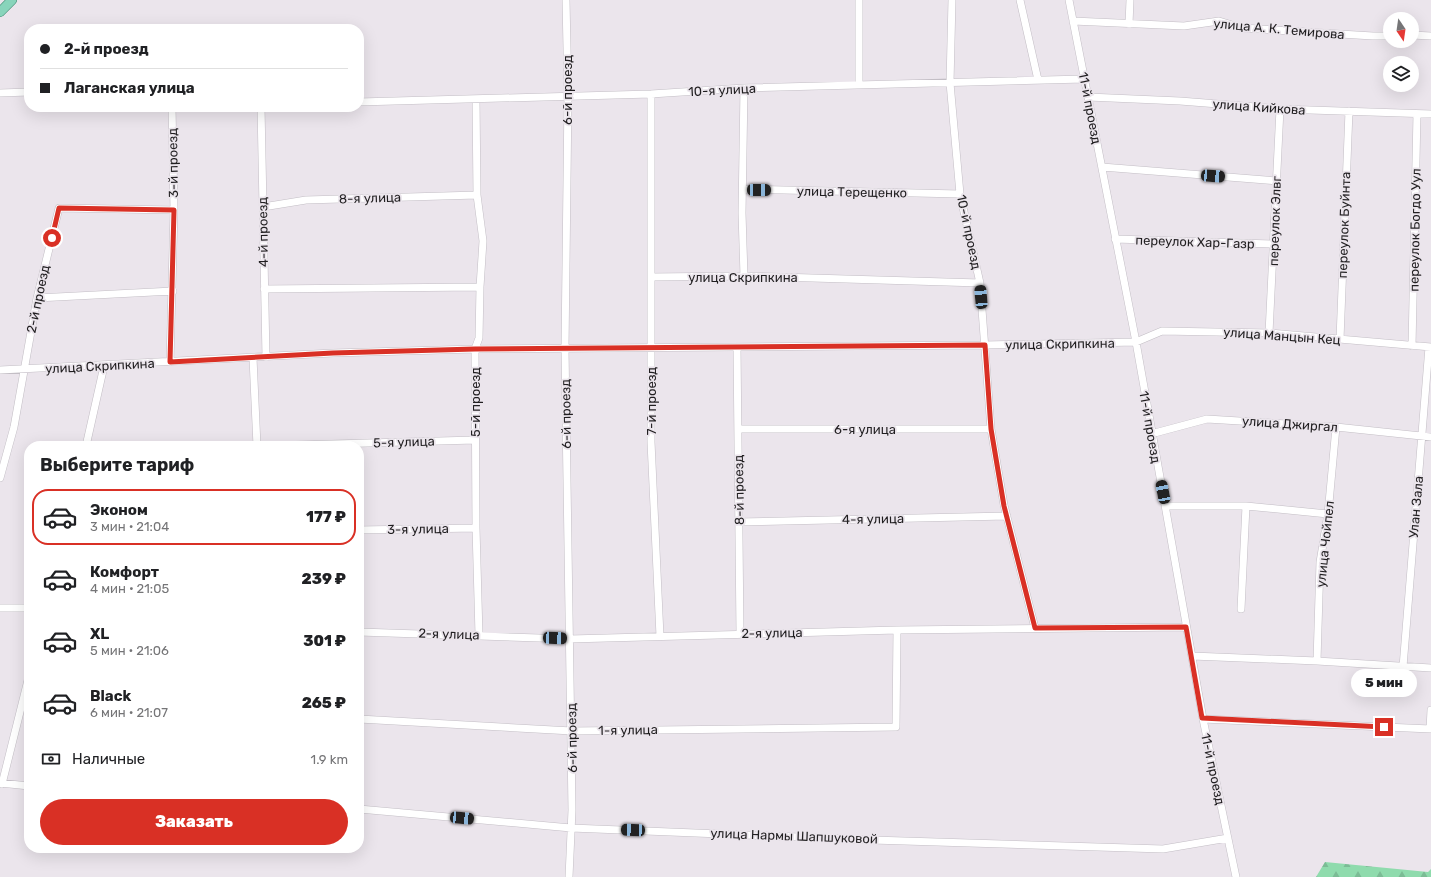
<!DOCTYPE html>
<html lang="ru">
<head>
<meta charset="utf-8">
<style>
  :root { --surface:#fff; --page:#f6f6f6; --text:#202124; --muted:#757577; --line:#e0e0e0; --accent:#d93025 }
  body { margin:0; font-family:Rubik,sans-serif; background:var(--page); color:var(--text); height:100vh; display:flex; flex-direction:column; font-size:15px; white-space:nowrap }
  * { box-sizing:border-box; margin:0 }
  p { font-size:13px; color:var(--muted) }
  .icon { flex:none; width:22px; height:22px; fill:none; stroke:currentColor; stroke-width:2; stroke-linecap:round; stroke-linejoin:round }
  .map { position:relative; flex:1; overflow:hidden }
  .details { position:absolute; left:24px; top:441px; width:340px; height:412px; display:flex; flex-direction:column; background:var(--surface); border-radius:16px; box-shadow:0 4px 16px #0002 }
  .details>* { flex:none }
  .hud { position:absolute; left:24px; top:24px; width:340px; height:88px; border-radius:16px; box-shadow:0 4px 16px #0002; display:grid; align-content:center; height:88px; padding:0 16px; background:var(--surface) }
  .needle { width:26px; rotate:167deg }
  .fabs { position:absolute; left:1383px; top:12px; display:grid; gap:8px }
  .fabs a { display:grid; place-items:center; width:36px; height:36px; border-radius:50%; background:var(--surface); box-shadow:0 4px 16px #0002; font-size:20px }
  .end { position:absolute; width:18px; height:18px; margin:-9px; border:5px solid #d93025; background:#fff; box-shadow:0 0 0 2px #fff }
  .from { border-radius:50% }
  .bubble { position:absolute; height:28px; border-radius:14px; background:var(--surface); box-shadow:0 4px 16px #0002; font-size:13px; font-weight:800; line-height:28px; text-align:center }
  .car { position:absolute; width:12px; height:24px; margin:-12px -6px; border-radius:5px; box-shadow:0 0 3px 1px #0007; background:linear-gradient(#222 24%,#8ab4d8 0 40%,#222 0 76%,#8ab4d8 0 86%,#222 0) }
  .hud b { display:flex; align-items:center; gap:14px; height:38px; font-size:15px }
  .hud b+b { border-top:1px solid var(--line) }
  .hud i { width:10px; height:10px; background:var(--text) }
  ul { padding:0; list-style:none }
  li { display:flex; align-items:center; gap:12px; height:56px; margin:0 8px 6px; padding:0 8px; border:2px solid transparent; border-radius:16px }
  li div { flex:1 }
  li b { display:block; font-size:15px }
  li em { font-style:normal; font-weight:800 }
  li.selected { border-color:var(--accent) }
  li>.icon { width:36px; height:36px; stroke-width:1.5 }
  h2 { padding:0 16px; font-size:18px; line-height:48px }
  .pay { display:flex; align-items:center; gap:10px; height:44px; padding:0 16px; font-size:15px }
  .pay p { margin-inline-start:auto }
  .primary-button { display:flex; gap:8px; margin-top:auto; padding:8px 16px }
  .primary-button a { flex:1; height:46px; border-radius:24px; background:var(--accent); color:#fff; font-size:16px; font-weight:800; line-height:46px; text-align:center }
  .map>svg:first-child { display:block }
</style>
</head>
<body>
<div class="map">
<svg width="1431" height="877" viewBox="0 0 1431 877">
  <defs>
    <pattern id="forest-firs" width="22" height="20" patternUnits="userSpaceOnUse"><rect width="22" height="20" fill="#8fdbad"/><path d="M5 1l3.5 6h-7zM16 11l3.5 6h-7z" fill="#7bbc95"/></pattern>
  </defs>
  <rect width="100%" height="100%" fill="#ebe5ec"/>
  <!-- forest -->
  <path fill="url(#forest-firs)" d="M1325,862L1428,872L1431,869V877H1316Z"/>
  <g fill="none" stroke-linecap="round" stroke-linejoin="round">
    <!-- minor casing -->
    <g stroke="#c3bec5" stroke-width="8">
      <path id="minor" d="M566,0L568,96L565,349L572,810L569,877
        M859,0V85
        M952,0L950,83L960,194L980,283L991,429L1004,505L1035,628
        M1020,0L1038,80
        M1069,0L1136,342L1203,719L1236,877
        M1073,21L1184,26L1219,21L1242,28L1373,36H1390
        M1129,24L1130,0
        M1412,35L1431,36
        M0,93L29,92
        M651,94V442L660,636
        M1088,97L1180,101L1280,109L1431,114
        M476,99L477,195L483,241L480,287L479,338L475,349L476,528L479,635
        M359,102L651,94L744,88L1084,79
        M261,107L266,357
        M1102,167L1277,181
        M744,189L960,194
        M263,207L306,200L477,195
        M1115,239L1275,244
        M744,276L742,213L744,88
        M651,277L744,276L980,283
        M264,289L480,287
        M37,298L173,291
        M1269,333L1280,109
        M1340,339L1349,111
        M1412,346L1417,114
        M737,347L740,633
        M253,358L257,446
        M170,362L174,210L172,107
        M0,370L333,353L475,349L985,345L1136,342L1162,331L1269,333L1431,347
        M738,429H991
        M1151,434L1207,419L1336,427L1431,437
        M86,446L104,366
        M260,446L475,440
        M0,478L14,427L37,298L59,208L174,210
        M1166,506H1246L1328,514
        M739,522L1007,516
        M359,530L476,528
        M0,608H29
        M1241,609L1246,506
        M359,632L570,639L897,630L1186,627
        M1192,656L1317,661L1431,668
        M1317,661L1320,562L1328,514L1336,427
        M1403,667L1429,347
        M359,719L572,731L896,727L897,630
        M1203,719L1431,729
        M1430,729L1431,710
        M0,783L29,786
        M2,784L29,676
        M359,809L571,828L872,840L1163,849L1228,838"/>
    </g>
    <!-- major casing -->
    <g stroke="#308267" stroke-width="10">
      <path id="major" d="M0,12L12,0"/>
    </g>
    <!-- minor -->
    <use href="#minor" stroke="#fff" stroke-width="7"/>
    <!-- major -->
    <use href="#major" stroke="#88d4bb" stroke-width="9"/>
  </g>
  <g fill="none" stroke-linecap="round" stroke-linejoin="round">
    <!-- route -->
    <path stroke="#d93025" stroke-width="5" d="M52,238L59,208L174,210L170,362L333,353L475,349L985,345L991,429L1004,506L1035,628L1186,627L1202,718L1384,727"/>
  </g>
  <g text-anchor="middle" dominant-baseline="central" stroke-width="3.5" stroke-linejoin="round" paint-order="stroke">
    <!-- street labels -->
    <g font-size="13" fill="#211f21" stroke="#ebe5ec">
      <text transform="translate(1279 29) rotate(5)">улица А. К. Темирова</text>
      <text transform="translate(567 90) rotate(-90)">6-й проезд</text>
      <text transform="translate(722 90) rotate(-3)">10-я улица</text>
      <text transform="translate(1259 107) rotate(4)">улица Кийкова</text>
      <text transform="translate(1090 108) rotate(79)">11-й проезд</text>
      <text transform="translate(173 163) rotate(-91)">3-й проезд</text>
      <text transform="translate(852 192) rotate(1)">улица Терещенко</text>
      <text transform="translate(370 198) rotate(-2)">8-я улица</text>
      <text transform="translate(1275 221) rotate(-88)">переулок Элвг</text>
      <text transform="translate(1344 225) rotate(-88)">переулок Буйнта</text>
      <text transform="translate(1415 230) rotate(-89)">переулок Богдо Уул</text>
      <text transform="translate(263 232) rotate(-91)">4-й проезд</text>
      <text transform="translate(969 232) rotate(78)">10-й проезд</text>
      <text transform="translate(1195 242) rotate(2)">переулок Хар-Газр</text>
      <text x="743" y="277">улица Скрипкина</text>
      <text transform="translate(38 299) rotate(-78)">2-й проезд</text>
      <text transform="translate(1282 336) rotate(4)">улица Манцын Кец</text>
      <text transform="translate(1060 344) rotate(-1)">улица Скрипкина</text>
      <text transform="translate(100 366) rotate(-3)">улица Скрипкина</text>
      <text transform="translate(651 401) rotate(-90)">7-й проезд</text>
      <text transform="translate(475 402) rotate(-90)">5-й проезд</text>
      <text transform="translate(566 414) rotate(-91)">6-й проезд</text>
      <text transform="translate(1290 424) rotate(4)">улица Джиргал</text>
      <text transform="translate(1150 427) rotate(80)">11-й проезд</text>
      <text x="865" y="429">6-я улица</text>
      <text transform="translate(404 442) rotate(-2)">5-я улица</text>
      <text transform="translate(739 490) rotate(-91)">8-й проезд</text>
      <text transform="translate(1416 507) rotate(-85)">Улан Зала</text>
      <text transform="translate(873 519) rotate(-1)">4-я улица</text>
      <text transform="translate(418 529) rotate(-1)">3-я улица</text>
      <text transform="translate(1325 544) rotate(-84)">улица Чойпел</text>
      <text transform="translate(772 633) rotate(-1)">2-я улица</text>
      <text transform="translate(449 634) rotate(2)">2-я улица</text>
      <text transform="translate(628 730) rotate(-1)">1-я улица</text>
      <text transform="translate(572 738) rotate(-91)">6-й проезд</text>
      <text transform="translate(1213 769) rotate(78)">11-й проезд</text>
      <text transform="translate(794 836) rotate(2)">улица Нармы Шапшуковой</text>
    </g>
  </g>
</svg>
<div class="fabs">
<a><svg class="needle" viewBox="-14 -14 28 28"><path d="M0-13l5 13h-10z" fill="#e53935"/><path d="M0 13l5-13h-10z" fill="#757577"/></svg></a>
<a><svg class="icon" aria-label="layers" viewBox="0 0 24 24"><path d="M12 4l9 5-9 5-9-5zM3 14l9 5 9-5"/></svg></a>
</div>
<i class="end from" style="left:52px;top:238px"></i>
<i class="end" style="left:1384px;top:727px"></i>
<div class="bubble" style="left:1351px;top:669px;width:66px">5 мин</div>
<i class="car" style="left:1213px;top:176px;rotate:94deg"></i>
<i class="car" style="left:759px;top:190px;rotate:91deg"></i>
<i class="car" style="left:981px;top:297px;rotate:355deg"></i>
<i class="car" style="left:1163px;top:492px;rotate:349deg"></i>
<i class="car" style="left:555px;top:638px;rotate:92deg"></i>
<i class="car" style="left:462px;top:818px;rotate:95deg"></i>
<i class="car" style="left:633px;top:830px;rotate:272deg"></i>
<div class="hud">
<b><i class="from"></i>2-й проезд</b>
<b><i></i>Лаганская улица</b>
</div>
<section class="details">
<h2>Выберите тариф</h2>
<ul>
<li class="selected"><svg class="icon" aria-label="car" viewBox="0 0 24 24"><path d="M5 17H2v-5l4-1 3-4h7l3 4 3 1v5h-3M9 17h6M6 11h13"/><circle cx="7" cy="17" r="2"/><circle cx="17" cy="17" r="2"/></svg><div><b>Эконом</b><p>3 мин · 21:04</p></div><em>177 ₽</em></li>
<li><svg class="icon" aria-label="car" viewBox="0 0 24 24"><path d="M5 17H2v-5l4-1 3-4h7l3 4 3 1v5h-3M9 17h6M6 11h13"/><circle cx="7" cy="17" r="2"/><circle cx="17" cy="17" r="2"/></svg><div><b>Комфорт</b><p>4 мин · 21:05</p></div><em>239 ₽</em></li>
<li><svg class="icon" aria-label="car" viewBox="0 0 24 24"><path d="M5 17H2v-5l4-1 3-4h7l3 4 3 1v5h-3M9 17h6M6 11h13"/><circle cx="7" cy="17" r="2"/><circle cx="17" cy="17" r="2"/></svg><div><b>XL</b><p>5 мин · 21:06</p></div><em>301 ₽</em></li>
<li><svg class="icon" aria-label="car" viewBox="0 0 24 24"><path d="M5 17H2v-5l4-1 3-4h7l3 4 3 1v5h-3M9 17h6M6 11h13"/><circle cx="7" cy="17" r="2"/><circle cx="17" cy="17" r="2"/></svg><div><b>Black</b><p>6 мин · 21:07</p></div><em>265 ₽</em></li>
</ul>
<div class="pay"><svg class="icon" aria-label="cash" viewBox="0 0 24 24"><path d="M3 7h18v10H3z"/><circle cx="12" cy="12" r="2"/></svg>Наличные<p>1.9 km</p></div>
<div class="primary-button"><a>Заказать</a></div>
</section>
</div>
</body>
</html>
